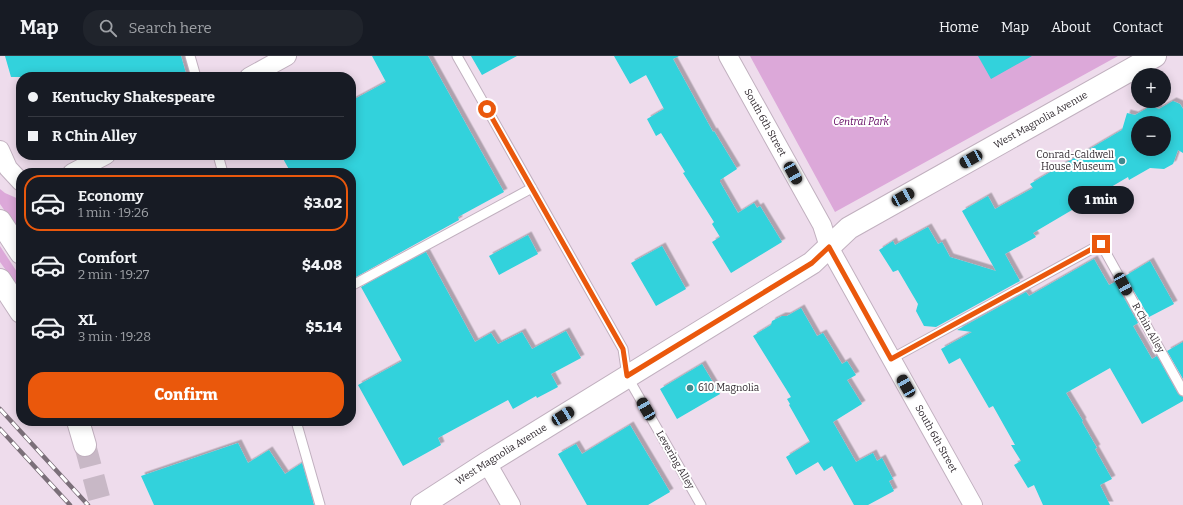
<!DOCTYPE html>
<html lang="en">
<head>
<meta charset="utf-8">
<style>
  :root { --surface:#171b24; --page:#20242c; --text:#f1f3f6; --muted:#9ea1a6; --line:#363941; --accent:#ea580c }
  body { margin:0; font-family:Bitter,serif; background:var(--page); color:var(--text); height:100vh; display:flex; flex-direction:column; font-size:15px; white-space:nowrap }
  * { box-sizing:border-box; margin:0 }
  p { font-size:13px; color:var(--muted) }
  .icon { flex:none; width:22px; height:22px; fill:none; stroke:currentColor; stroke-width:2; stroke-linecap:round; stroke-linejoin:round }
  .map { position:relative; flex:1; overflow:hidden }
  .panel { position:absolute; left:16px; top:112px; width:340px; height:258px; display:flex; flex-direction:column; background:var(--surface); border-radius:16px; box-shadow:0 2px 10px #0003 }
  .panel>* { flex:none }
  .top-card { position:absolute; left:16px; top:16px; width:340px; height:88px; border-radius:16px; box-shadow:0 2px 10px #0003; display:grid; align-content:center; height:88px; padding:0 12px; background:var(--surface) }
  .controls { position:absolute; left:1131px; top:12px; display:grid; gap:8px }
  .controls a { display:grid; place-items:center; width:40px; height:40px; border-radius:50%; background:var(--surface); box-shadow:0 2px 10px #0003; font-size:20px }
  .end { position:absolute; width:18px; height:18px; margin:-9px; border:5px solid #ea580c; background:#fff; box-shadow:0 0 0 2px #fff }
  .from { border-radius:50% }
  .bubble { position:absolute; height:28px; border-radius:14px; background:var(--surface); box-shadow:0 2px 10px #0003; font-size:13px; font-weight:800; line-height:28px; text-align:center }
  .car { position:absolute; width:12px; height:24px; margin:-12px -6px; border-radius:5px; box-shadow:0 0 3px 1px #0007; background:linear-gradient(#222 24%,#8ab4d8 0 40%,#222 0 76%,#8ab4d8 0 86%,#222 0) }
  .top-card b { display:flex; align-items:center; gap:14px; height:38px; font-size:15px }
  .top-card b+b { border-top:1px solid var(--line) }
  .top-card i { width:10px; height:10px; background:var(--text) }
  ul { padding:7px 0 0; list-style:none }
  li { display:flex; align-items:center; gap:12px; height:56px; margin:0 8px 6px; padding:0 4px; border:2px solid transparent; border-radius:16px }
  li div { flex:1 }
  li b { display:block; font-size:15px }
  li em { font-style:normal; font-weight:800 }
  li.current { border-color:var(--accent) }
  li>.icon { width:36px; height:36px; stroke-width:1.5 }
  .button { display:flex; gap:8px; margin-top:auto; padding:8px 12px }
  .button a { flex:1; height:46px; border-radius:16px; background:var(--accent); color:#fff; font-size:16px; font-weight:800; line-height:46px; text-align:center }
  header { display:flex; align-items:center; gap:24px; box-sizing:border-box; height:56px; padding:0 20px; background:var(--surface); border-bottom:1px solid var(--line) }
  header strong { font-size:19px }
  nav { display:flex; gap:22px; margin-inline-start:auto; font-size:14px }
  .search { width:280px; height:36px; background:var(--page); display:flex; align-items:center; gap:10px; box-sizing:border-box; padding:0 14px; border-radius:16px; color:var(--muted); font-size:15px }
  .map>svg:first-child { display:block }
</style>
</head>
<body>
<header>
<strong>Map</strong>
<div class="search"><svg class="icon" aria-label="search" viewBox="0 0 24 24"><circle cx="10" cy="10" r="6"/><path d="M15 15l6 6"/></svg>Search here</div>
<nav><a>Home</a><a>Map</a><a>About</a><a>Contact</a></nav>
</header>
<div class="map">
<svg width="1183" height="449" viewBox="0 0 1183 449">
  <defs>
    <filter id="shadow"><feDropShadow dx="3.5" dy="-3.5" stdDeviation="0" flood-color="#0004"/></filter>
  </defs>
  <rect width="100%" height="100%" fill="#eedcec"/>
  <!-- green -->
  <path fill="#dca8d9" d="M750,0H1118L835,156Z
    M0,133L5,137L21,144V178L0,148Z
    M0,190L21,222V235L0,206Z"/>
  <!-- building -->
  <path fill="#30d2dc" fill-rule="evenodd" filter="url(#shadow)" d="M5,0H181L187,21H11Z
    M372,0H428L504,136L458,161L459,164L356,221L351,212V117H291L281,99H351V45L386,26Z
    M471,0H517L482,19Z
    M614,0H679L673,3L713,76L714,75L737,113L720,124V126L738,157L754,147L757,152L760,150L782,186L731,217L712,186L720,181L712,168L714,166L683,117L685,116L661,77L656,80L647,63L664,53L646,19L630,28Z
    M978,0H1032L991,23Z
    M1173,45L1180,48L1183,53V97L1178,94L1173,108L1164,113L1150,112L1129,124L1128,121L1033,177L1036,181L1005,198L1020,225L936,271L924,270L916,255L918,248L898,214L893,216L879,194L893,185L895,189L928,171L938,188L942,186L950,201L996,215L962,155L988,140L995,153L1033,132L1030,128L1122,74L1127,57L1135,59L1151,50L1159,53ZM1138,67H1164V93H1138Z
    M528,179L538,198L499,219L489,200Z
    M662,190L686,233L656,250L631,207Z
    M426,196L475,286L491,277L498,288L522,276L532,293L566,275L581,302L551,318L558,331L537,342L536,340L513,353L508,344L438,382L441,389L403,410L358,329L402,305L361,231Z
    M1094,203L1109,229L1115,226L1138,267L1133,270L1152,303L1157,300L1178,338L1183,341V345L1142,368L1110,312L1066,337L1083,365L1082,366L1097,392L1095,393L1112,423L1100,429L1110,449H1043L1034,429L1028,432L1014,409L1021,405L1011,389H1015L993,350L989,352L960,302L949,308L941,293L972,276L957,274L1026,236L1029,240Z
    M1150,205L1174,248L1149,261L1125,220Z
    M801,252L817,280L823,277L842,308L847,305L856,319L847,324L862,348L833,366L856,406L873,397L877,405L882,402L893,423L889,425L894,435L868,449H854L832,410L824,415L818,406L796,419L786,401L810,386L789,349L790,348L787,343L791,341L753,280L771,269L772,265L782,260H787Z
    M1183,286V323L1167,295Z
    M702,308L720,338L677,363L660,333Z
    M630,369L670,436L648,449H587L558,398L576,388L582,398Z
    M238,387L248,407L269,394L285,418L302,407L314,449H154L141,420Z"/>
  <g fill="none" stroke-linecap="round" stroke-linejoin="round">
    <!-- primary-tunnel -->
    <path stroke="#c8b8c6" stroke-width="22" stroke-dasharray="22 11" stroke-linecap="butt" d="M85,389L101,449"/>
    <!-- lane casing -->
    <g stroke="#c1b0bf" stroke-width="11">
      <path id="lane" d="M190,0L196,21
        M457,0L623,293L627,320L701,449
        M218,99L223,117
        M351,230L532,132
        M891,303L1101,188L1183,335
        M296,365L320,449"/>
    </g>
    <!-- street casing -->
    <g stroke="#c1b0bf" stroke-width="20">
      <g id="street">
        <path id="s1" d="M728,0L822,169L829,191L973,449"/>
        <path d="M249,21L287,0"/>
        <path d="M0,94L8,112L21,126"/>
        <path d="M72,117L106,99"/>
        <path d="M487,407L511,449"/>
      </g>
    </g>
    <!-- secondary casing -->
    <g stroke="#c1b0bf" stroke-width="24">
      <g id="secondary">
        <path id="s2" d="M422,449L487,407L812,207L849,172L1155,0"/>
      </g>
    </g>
    <!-- primary casing -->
    <g stroke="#c1b0bf" stroke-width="24">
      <path id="primary" d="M0,165L21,197
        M0,224L21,256
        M78,365L85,389"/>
    </g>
    <!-- lane -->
    <use href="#lane" stroke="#fff" stroke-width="9"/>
    <!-- street -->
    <use href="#street" stroke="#fff" stroke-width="18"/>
    <!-- secondary -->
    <use href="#secondary" stroke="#fff" stroke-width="22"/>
    <!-- primary -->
    <use href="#primary" stroke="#fff" stroke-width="22"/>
    <!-- rail casing -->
    <g stroke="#7b6f79" stroke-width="4.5">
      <path id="rail" d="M0,353L88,449
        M0,373L70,449"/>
    </g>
    <!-- rail -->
    <use href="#rail" stroke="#fff" stroke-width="3" stroke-dasharray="9" stroke-linecap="butt"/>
  </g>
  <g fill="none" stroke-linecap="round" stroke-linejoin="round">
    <!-- route -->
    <path stroke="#ea580c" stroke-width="5" d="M487,53L623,293L627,320L812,207L829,191L891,303L1101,188"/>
  </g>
  <!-- markers -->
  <g fill="#41898e" stroke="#fff" stroke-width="1.5">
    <circle cx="1122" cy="105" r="4"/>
    <circle cx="690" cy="332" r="4"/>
  </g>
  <g text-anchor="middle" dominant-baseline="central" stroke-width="4" stroke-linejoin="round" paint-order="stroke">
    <!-- street labels -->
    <g font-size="10" fill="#312a30" stroke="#fff">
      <text stroke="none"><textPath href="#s2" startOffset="730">West Magnolia Avenue</textPath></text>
      <text stroke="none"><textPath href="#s1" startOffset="76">South 6th Street</textPath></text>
      <text transform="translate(1148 272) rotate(61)">R Chin Alley</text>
      <text stroke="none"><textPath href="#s1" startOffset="436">South 6th Street</textPath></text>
      <text stroke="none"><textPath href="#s2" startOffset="94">West Magnolia Avenue</textPath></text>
      <text transform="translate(675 404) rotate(60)">Levering Alley</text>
    </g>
    <!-- park labels -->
    <g font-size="10" font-style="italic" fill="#5f015e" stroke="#fff">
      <text x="861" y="66">Central Park</text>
    </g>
    <!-- poi labels -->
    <g font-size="10" fill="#312a30" stroke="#fff" text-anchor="end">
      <text x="1114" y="99">Conrad-Caldwell<tspan x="1114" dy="12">House Museum</tspan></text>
      <text x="698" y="332" text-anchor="start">610 Magnolia</text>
    </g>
  </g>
</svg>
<div class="controls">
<a>+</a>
<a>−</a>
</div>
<i class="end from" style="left:487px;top:53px"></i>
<i class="end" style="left:1101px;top:188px"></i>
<div class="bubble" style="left:1068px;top:130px;width:66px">1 min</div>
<i class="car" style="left:971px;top:103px;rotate:241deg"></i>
<i class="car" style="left:793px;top:117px;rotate:151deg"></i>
<i class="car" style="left:903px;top:141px;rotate:61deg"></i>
<i class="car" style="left:1123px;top:228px;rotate:151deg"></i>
<i class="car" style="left:906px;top:330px;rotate:330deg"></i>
<i class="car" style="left:646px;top:353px;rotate:330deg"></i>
<i class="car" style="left:563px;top:360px;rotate:58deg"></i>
<div class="top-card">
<b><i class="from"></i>Kentucky Shakespeare</b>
<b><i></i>R Chin Alley</b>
</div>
<section class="panel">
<ul>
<li class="current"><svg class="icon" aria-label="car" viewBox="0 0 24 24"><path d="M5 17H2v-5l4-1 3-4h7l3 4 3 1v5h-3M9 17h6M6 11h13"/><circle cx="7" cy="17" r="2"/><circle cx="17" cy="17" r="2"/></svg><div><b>Economy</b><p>1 min · 19:26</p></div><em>$3.02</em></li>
<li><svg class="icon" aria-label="car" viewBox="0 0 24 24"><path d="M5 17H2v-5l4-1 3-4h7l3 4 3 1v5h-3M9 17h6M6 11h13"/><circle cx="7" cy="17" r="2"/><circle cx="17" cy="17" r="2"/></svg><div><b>Comfort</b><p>2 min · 19:27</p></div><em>$4.08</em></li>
<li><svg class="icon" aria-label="car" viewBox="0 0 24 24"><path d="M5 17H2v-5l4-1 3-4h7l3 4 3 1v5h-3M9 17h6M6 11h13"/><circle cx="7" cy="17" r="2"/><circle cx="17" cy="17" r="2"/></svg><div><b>XL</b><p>3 min · 19:28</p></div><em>$5.14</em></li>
</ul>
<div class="button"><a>Confirm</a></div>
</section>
</div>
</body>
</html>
